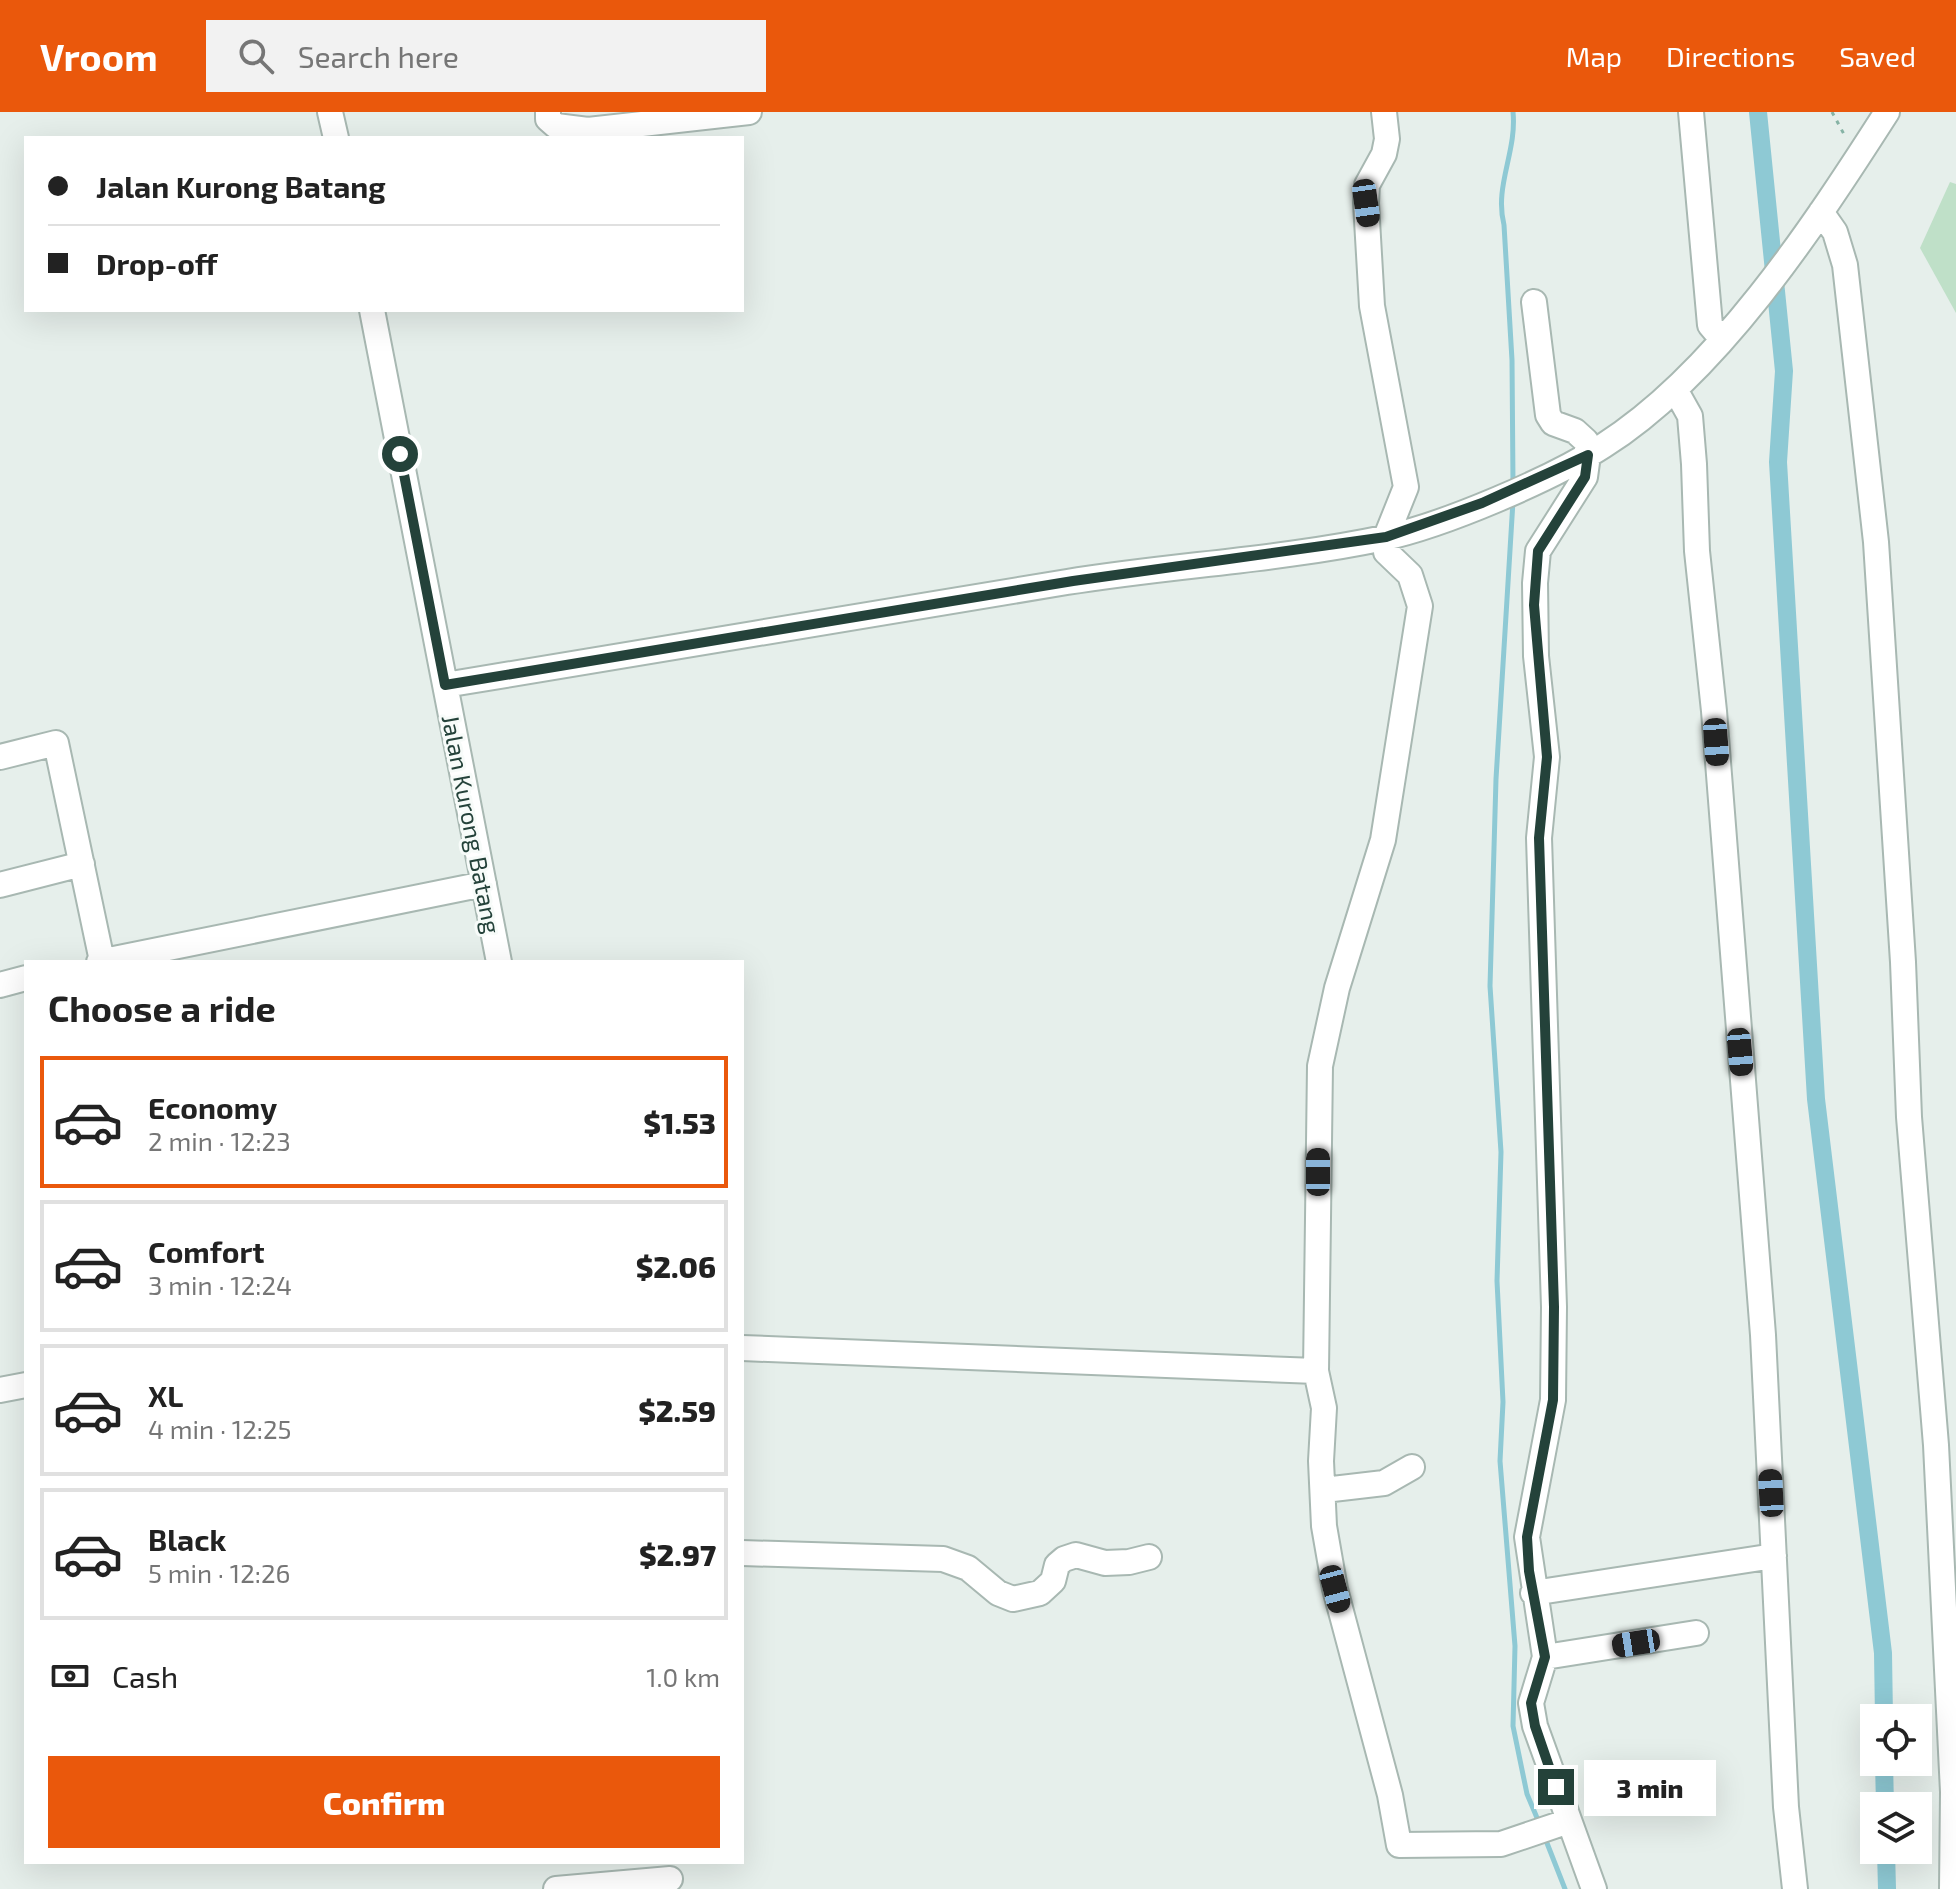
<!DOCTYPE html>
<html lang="en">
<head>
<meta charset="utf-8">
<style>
  :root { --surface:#fff; --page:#f2f2f2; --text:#222; --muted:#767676; --line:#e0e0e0; --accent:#ea580c }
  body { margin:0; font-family:"Exo 2",sans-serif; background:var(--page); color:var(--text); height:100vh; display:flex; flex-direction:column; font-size:30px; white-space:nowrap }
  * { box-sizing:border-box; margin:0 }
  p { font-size:26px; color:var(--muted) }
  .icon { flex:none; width:44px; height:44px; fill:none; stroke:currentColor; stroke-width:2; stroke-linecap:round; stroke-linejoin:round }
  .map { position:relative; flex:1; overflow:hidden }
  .details { position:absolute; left:24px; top:848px; width:720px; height:904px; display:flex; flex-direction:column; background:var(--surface); border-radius:0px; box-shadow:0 8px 32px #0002 }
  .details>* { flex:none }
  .top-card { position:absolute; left:24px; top:24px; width:720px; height:176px; border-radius:0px; box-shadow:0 8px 32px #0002; display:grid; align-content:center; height:176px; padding:0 24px; background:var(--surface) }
  .controls { position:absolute; left:1860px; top:1592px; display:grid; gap:16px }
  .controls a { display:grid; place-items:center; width:72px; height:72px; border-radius:0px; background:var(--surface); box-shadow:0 8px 32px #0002; font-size:40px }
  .end { position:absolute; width:36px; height:36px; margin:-18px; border:10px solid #24423a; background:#fff; box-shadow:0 0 0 4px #fff }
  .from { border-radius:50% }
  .bubble { position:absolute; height:56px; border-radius:0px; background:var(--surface); box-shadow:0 8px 32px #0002; font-size:26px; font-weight:800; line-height:56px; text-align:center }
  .car { position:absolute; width:24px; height:48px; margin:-24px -12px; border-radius:10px; box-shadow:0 0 6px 2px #0007; background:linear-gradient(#222 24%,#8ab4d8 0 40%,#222 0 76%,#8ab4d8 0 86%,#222 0) }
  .top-card b { display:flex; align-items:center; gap:28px; height:76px; font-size:30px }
  .top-card b+b { border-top:2px solid var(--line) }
  .top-card i { width:20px; height:20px; background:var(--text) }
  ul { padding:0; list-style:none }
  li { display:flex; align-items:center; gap:24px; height:132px; margin:0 16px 12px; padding:0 8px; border:4px solid var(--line); border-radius:0px }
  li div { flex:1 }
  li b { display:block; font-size:30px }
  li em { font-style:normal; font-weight:800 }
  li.current { border-color:var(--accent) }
  li>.icon { width:72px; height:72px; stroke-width:1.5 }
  h2 { padding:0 24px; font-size:36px; line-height:96px }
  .pay { display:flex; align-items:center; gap:20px; height:88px; padding:0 24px; font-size:30px }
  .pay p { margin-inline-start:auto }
  .button { display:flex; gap:16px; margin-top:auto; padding:16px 24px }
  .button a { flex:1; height:92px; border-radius:0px; background:var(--accent); color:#fff; font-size:32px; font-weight:800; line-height:92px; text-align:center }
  header { display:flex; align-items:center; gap:48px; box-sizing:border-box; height:112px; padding:0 40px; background:var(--accent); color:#fff }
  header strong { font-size:38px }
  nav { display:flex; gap:44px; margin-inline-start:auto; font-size:28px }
  .search { width:560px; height:72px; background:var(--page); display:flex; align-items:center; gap:20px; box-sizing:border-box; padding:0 28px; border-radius:0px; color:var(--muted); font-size:30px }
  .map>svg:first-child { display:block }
</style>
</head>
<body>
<header>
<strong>Vroom</strong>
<div class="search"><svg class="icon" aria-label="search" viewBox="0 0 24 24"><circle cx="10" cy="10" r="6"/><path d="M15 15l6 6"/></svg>Search here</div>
<nav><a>Map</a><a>Directions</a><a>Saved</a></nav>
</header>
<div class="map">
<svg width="1956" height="1777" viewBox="0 0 1956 1777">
  <rect width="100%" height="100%" fill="#e6efeb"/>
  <!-- green -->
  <path fill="#bfe0c8" d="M1950,70L1956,72V201L1920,136Z"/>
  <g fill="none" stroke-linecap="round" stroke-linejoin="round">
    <!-- stream -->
    <path stroke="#8ec9d4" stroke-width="5" d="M1513,371L1512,248L1504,113C1494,74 1517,40 1513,0
      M1513,389L1496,667L1490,874L1501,1040L1497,1169L1503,1290L1500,1349L1515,1534L1513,1614L1527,1682L1540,1713
      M1545,1726L1565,1777"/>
    <!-- canal -->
    <path stroke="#8ec9d4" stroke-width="18" d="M1758,0L1784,259L1778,350L1816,987L1883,1541L1884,1606
      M1884,1650L1885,1694
      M1886,1738L1887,1777"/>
    <!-- minor casing -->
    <g stroke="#a8b8b2" stroke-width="28">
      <path id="minor" d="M330,0L336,26
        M548,0V7L556,14L588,18L749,0
        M1384,0L1387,27L1384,42L1367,73L1366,91L1372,194L1406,375L1386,425V440L1410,463L1420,494L1383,728L1337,876L1320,954L1316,1259L1324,1296L1321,1349L1324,1414L1335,1477L1390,1683L1399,1733L1501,1732L1569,1709
        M1691,0L1710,213L1721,226
        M1821,100L1835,120L1845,153L1876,430L1903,850L1909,1005L1936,1333L1953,1680L1952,1777
        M1534,190L1548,303L1553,311L1575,319L1586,329L1588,343L1585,365L1538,439L1535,471L1536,544L1547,645L1539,726L1554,1195L1553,1288L1527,1425L1545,1545L1531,1591L1535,1614L1594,1777
        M372,198L499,850
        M1676,279L1690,304L1694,352L1697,439L1714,599L1763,1223L1786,1695L1795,1777
        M445,573C652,539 860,504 1067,470C1172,453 1280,448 1384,426C1444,413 1550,368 1603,334C1717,262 1814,114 1887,0
        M0,645L56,631L102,849
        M0,773L82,752
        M99,850L484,772
        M0,873L26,866
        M742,1236L1316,1259
        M0,1278L26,1273
        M1324,1378L1384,1371L1412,1355
        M742,1441L943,1447L968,1456L998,1481L1013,1487L1040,1481L1053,1469L1057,1453L1064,1447L1076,1443L1105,1451L1129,1450L1149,1445
        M1533,1481L1774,1444
        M1545,1545L1696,1521
        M556,1777L670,1767"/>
    </g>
    <!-- path -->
    <path stroke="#86b3a5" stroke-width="3" stroke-dasharray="4 6" stroke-linecap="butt" d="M1832,0L1846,26"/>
    <!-- minor -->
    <use href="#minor" stroke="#fff" stroke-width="24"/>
  </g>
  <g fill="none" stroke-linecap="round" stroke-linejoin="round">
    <!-- route -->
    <path stroke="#24423a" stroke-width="10" d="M400,342L445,573L1073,469L1386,425L1482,391L1588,343L1585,365L1538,439L1534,493L1547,645L1539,726L1554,1195L1553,1288L1527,1425L1529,1459L1545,1545L1531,1591L1535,1614L1556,1675"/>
  </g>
  <g text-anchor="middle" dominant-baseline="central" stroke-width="6" stroke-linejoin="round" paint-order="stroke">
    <!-- street labels -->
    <g font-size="24" fill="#24423a" stroke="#f7fbf9">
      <text transform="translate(472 712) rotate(79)">Jalan Kurong Batang</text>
    </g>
  </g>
</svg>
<div class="controls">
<a><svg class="icon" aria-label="locate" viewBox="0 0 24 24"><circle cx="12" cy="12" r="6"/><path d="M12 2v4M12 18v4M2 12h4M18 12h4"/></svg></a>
<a><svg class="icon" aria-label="layers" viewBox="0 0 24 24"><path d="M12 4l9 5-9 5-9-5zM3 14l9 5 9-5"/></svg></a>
</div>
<i class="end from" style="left:400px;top:342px"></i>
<i class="end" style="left:1556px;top:1675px"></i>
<div class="bubble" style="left:1584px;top:1648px;width:132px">3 min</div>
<i class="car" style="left:1366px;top:91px;rotate:172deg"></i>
<i class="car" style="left:1716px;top:630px;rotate:176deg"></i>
<i class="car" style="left:1740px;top:940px;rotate:175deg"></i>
<i class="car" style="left:1318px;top:1060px;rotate:0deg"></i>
<i class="car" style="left:1771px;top:1381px;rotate:357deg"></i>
<i class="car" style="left:1335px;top:1477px;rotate:165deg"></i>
<i class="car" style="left:1636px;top:1531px;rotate:261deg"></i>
<div class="top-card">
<b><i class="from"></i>Jalan Kurong Batang</b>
<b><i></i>Drop-off</b>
</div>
<section class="details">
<h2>Choose a ride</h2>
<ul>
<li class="current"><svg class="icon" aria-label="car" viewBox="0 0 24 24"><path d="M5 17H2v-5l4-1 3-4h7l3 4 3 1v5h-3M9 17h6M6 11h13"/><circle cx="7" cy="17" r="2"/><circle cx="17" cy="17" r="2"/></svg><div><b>Economy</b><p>2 min · 12:23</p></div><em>$1.53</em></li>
<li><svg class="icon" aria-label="car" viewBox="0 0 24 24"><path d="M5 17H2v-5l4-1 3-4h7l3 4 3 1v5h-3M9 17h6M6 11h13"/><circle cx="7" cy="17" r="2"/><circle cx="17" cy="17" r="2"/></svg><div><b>Comfort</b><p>3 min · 12:24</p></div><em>$2.06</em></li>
<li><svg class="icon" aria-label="car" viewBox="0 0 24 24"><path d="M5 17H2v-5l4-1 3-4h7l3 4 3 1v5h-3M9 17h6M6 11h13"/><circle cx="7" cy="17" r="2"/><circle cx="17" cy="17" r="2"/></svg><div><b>XL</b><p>4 min · 12:25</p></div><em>$2.59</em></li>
<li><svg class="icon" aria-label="car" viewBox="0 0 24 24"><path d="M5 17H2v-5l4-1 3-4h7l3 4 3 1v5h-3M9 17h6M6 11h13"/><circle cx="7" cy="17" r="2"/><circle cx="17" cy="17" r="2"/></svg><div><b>Black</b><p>5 min · 12:26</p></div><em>$2.97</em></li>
</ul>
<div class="pay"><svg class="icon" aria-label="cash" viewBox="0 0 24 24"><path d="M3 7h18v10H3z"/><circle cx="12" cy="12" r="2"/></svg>Cash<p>1.0 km</p></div>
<div class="button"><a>Confirm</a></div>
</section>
</div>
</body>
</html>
